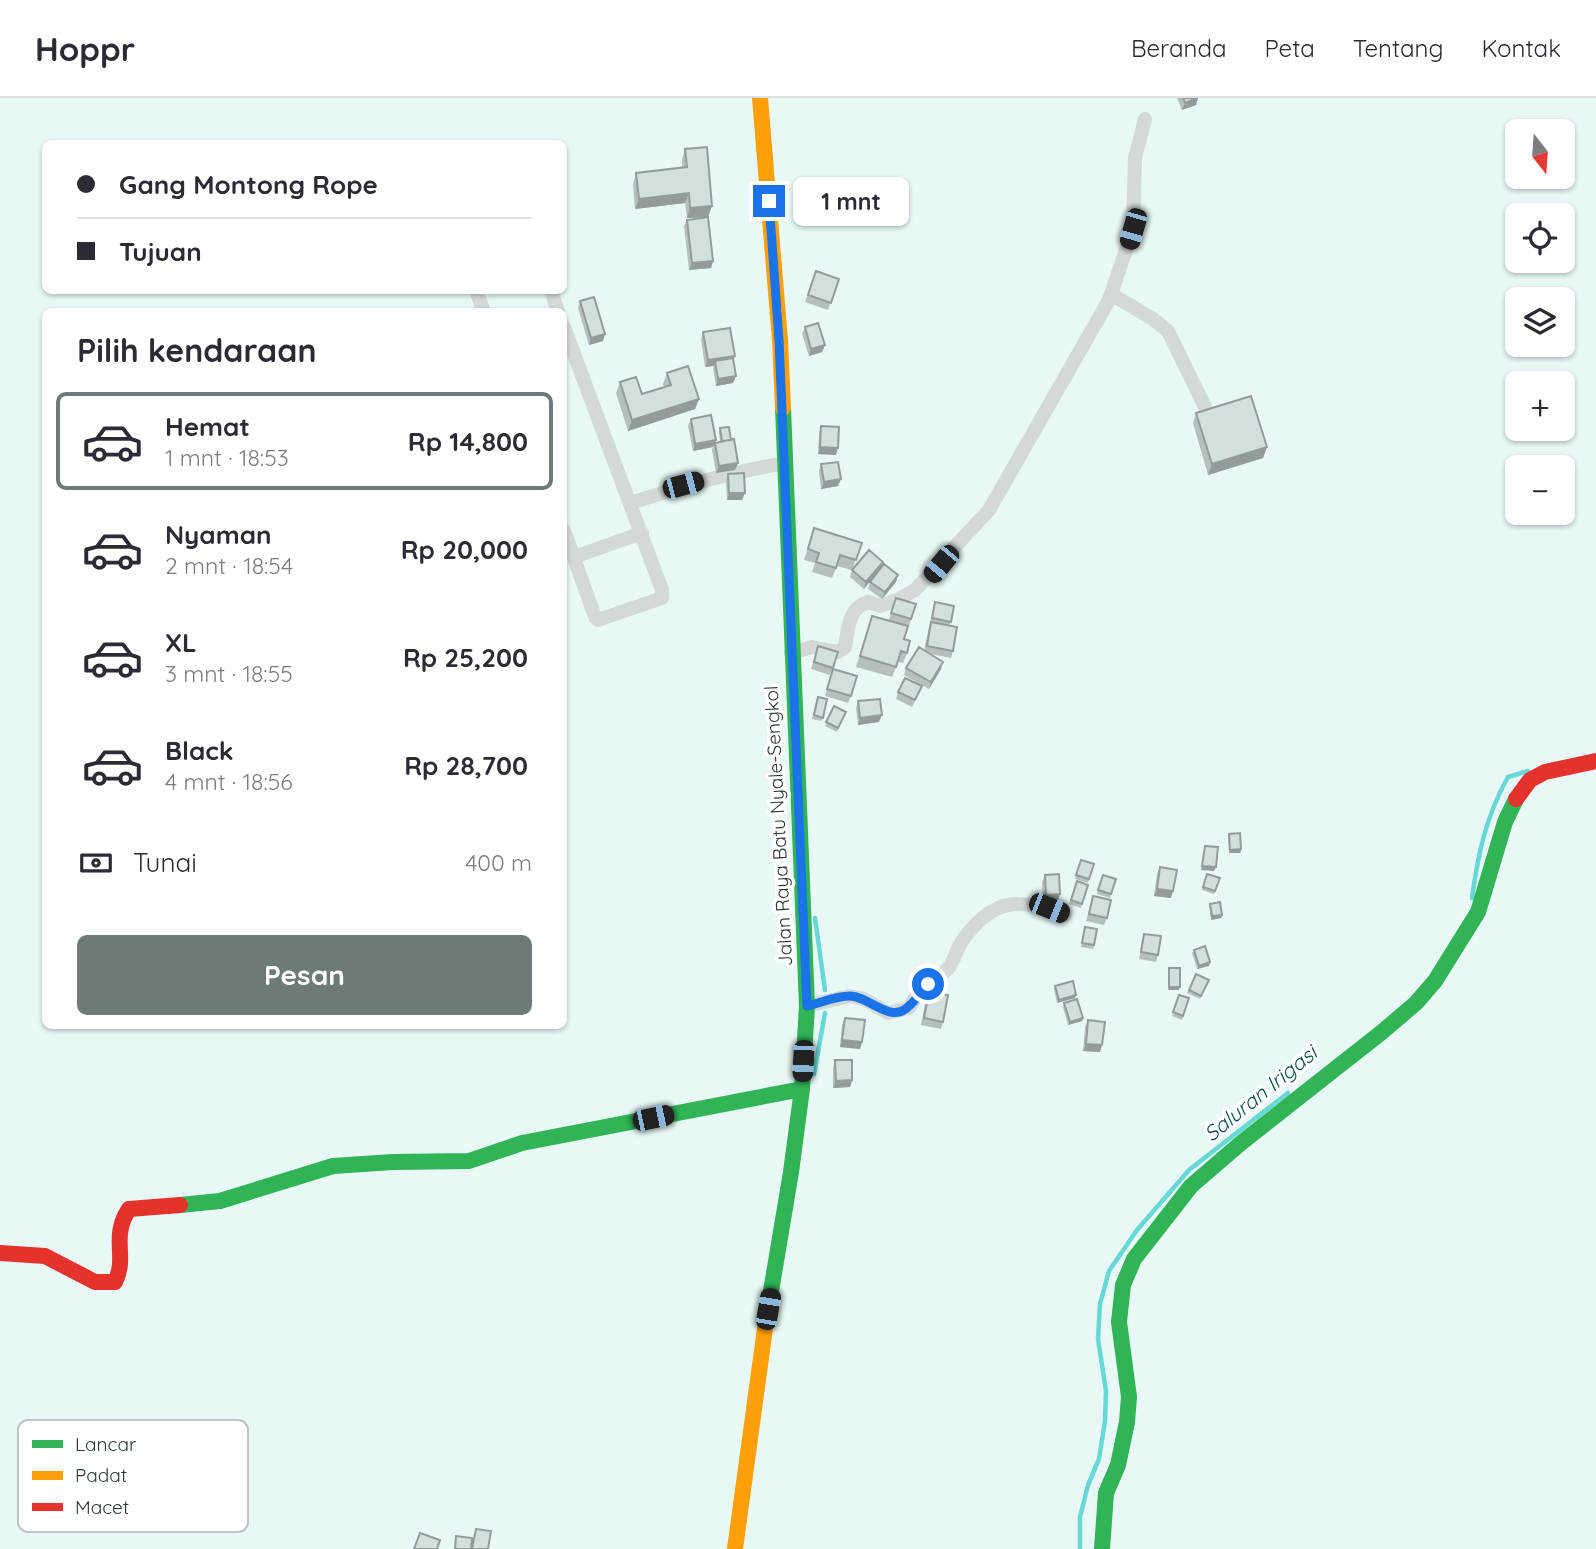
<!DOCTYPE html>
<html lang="id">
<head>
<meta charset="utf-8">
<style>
  :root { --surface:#fff; --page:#f2f2f3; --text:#2b2b33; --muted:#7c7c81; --line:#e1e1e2; --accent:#6c7b7a }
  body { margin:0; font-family:Quicksand,sans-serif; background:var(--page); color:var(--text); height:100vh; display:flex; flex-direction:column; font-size:26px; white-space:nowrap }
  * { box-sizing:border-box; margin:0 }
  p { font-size:23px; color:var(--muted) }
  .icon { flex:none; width:38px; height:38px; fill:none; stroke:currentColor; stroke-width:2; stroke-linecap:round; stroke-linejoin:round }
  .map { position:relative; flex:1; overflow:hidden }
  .panel { position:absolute; left:42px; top:210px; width:525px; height:721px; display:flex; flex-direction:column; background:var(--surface); border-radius:10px; box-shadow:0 2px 5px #0004 }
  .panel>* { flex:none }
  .guide { position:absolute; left:42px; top:42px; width:525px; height:154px; border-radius:10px; box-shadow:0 2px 5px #0004; display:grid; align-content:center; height:154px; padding:0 35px; background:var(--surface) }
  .needle { width:46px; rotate:163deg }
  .tools { position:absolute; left:1505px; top:21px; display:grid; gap:14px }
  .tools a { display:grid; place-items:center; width:70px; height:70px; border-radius:10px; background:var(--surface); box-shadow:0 2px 5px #0004; font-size:35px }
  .end { position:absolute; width:32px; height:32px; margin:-16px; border:9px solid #1a73e8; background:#fff; box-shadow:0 0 0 4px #fff }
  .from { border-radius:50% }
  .bubble { position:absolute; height:49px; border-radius:10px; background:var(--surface); box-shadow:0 2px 5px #0004; font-size:23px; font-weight:700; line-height:49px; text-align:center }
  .car { position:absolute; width:21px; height:42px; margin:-21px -10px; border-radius:9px; box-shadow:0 0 5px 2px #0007; background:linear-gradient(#222 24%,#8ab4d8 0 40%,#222 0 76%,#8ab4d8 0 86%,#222 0) }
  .guide b { display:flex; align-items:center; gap:24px; height:66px; font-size:26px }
  .guide b+b { border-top:2px solid var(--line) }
  .guide i { width:18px; height:18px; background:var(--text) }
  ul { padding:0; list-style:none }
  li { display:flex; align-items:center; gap:21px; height:98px; margin:0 14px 10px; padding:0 21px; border:4px solid transparent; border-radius:10px }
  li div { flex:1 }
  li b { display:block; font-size:26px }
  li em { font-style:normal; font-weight:700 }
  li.selected { border-color:var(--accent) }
  li>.icon { width:63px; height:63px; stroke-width:1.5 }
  h2 { padding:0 35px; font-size:32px; line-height:84px }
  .pay { display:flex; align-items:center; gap:18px; height:77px; padding:0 35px; font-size:26px }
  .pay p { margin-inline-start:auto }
  .cta { display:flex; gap:14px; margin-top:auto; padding:14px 35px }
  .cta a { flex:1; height:80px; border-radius:10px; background:var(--accent); color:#fff; font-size:28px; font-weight:700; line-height:80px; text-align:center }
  header { display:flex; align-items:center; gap:42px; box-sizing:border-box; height:98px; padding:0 35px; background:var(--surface); border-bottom:2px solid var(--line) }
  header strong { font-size:33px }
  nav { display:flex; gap:38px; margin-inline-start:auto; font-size:24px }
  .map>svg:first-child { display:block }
</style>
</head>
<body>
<header>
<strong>Hoppr</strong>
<nav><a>Beranda</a><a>Peta</a><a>Tentang</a><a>Kontak</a></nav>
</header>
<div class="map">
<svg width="1596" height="1451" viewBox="0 0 1596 1451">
  <rect width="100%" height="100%" fill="#e7f8f7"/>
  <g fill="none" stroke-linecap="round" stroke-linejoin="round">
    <!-- stream -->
    <path stroke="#66d8d5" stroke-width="4.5" d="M1472,800C1478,756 1486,718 1508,679L1528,673
      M815,820L825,892
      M814,976L825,915
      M1080,1451V1419L1088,1387L1099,1361L1105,1323L1106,1293L1098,1241L1100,1206L1109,1173L1137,1132L1189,1072L1288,995"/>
    <!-- street -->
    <path stroke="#d3d8d8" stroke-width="14" d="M476,192L484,214
      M551,192L558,214
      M1111,196L1153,221L1168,233L1205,309
      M564,229L662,492V500L598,522L595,519L564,432
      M631,405C682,388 732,374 785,365
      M574,459L642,435
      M791,555L812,549L838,554L845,549C848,531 848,510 868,504L880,508L899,501L915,492L989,412L1109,202L1133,131L1135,60L1145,21
      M807,908L849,898L864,901L888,915L909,910C914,902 918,894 925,888C933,881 944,877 950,868C955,860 957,851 962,843C992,801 1018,798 1065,817"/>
    <!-- fast -->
    <path stroke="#30b455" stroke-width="16" d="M180,1107L220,1103L333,1068L393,1064L469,1063L522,1045L802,991
      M766,1223L791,1074L802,991L807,908L783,310
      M1102,1451L1106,1395L1118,1367L1127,1324L1129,1299L1119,1224L1123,1187L1134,1161L1191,1088L1241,1045L1382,934L1416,905L1435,883L1478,814L1505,724L1516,701"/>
    <!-- slow -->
    <path stroke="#ff9f0a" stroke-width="16" d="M760,0L780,242L783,310
      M735,1451L766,1223"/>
    <!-- jam -->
    <path stroke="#e5322d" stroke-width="16" d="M1516,701L1530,682L1545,674L1596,663
      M0,1155L45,1158L95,1184H115C128,1158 110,1140 129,1111L180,1107"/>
  </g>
  <!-- wall -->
  <path fill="#b4c0c0" d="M1177,0H1198L1196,7L1182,12Z
    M685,51L708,119L687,120L685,105L635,111L633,86L636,75L682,70V61Z
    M687,122L713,163L711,170L689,172L684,128Z
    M816,173L839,181L828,212L805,204Z
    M580,203L605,236L603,243L589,247L578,210Z
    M805,229L825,247L822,254L809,258L802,236Z
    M703,234L733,262L736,278L733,285L716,288L713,270L714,268L705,269L701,241Z
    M667,275L699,301L695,311L628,333L616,295L620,284L642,296L664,289L663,286Z
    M1196,315L1267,349L1263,360L1208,377L1193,325Z
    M691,321L716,342L713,349L693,353L688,328Z
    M821,328L836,357L818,356L819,335Z
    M720,330L731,342L738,365L735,372L716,375L712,352L715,345L720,344L719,334Z
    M821,366L838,388L821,391L819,373Z
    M728,376L745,395L742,402H727L726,383Z
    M814,430L862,445L852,472L881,470L898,477L896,484L882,501L868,491L870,484L879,472L864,491L850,479L852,472L837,468L832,480L812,474L815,465L804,462Z
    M896,500L911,521L909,528L889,522Z
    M935,504L951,524L949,527L953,553L951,560L931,556L941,571L929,591L904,577L906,570L924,552L933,511Z
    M872,518L904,541L907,555L903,565L898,564L892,579L856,569Z
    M818,548L838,554L830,577L811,571Z
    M833,571L851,598L848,605L825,598Z
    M922,588L912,609L896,601L898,594Z
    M816,603L823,620L821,623L812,621Z
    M858,603L879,624L858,627L856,610Z
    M834,608L846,614L837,634L825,628Z
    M1229,736L1241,751L1240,755H1229L1228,740Z
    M1081,762L1094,766L1088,785L1075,781Z
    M1160,769L1171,800L1154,798L1157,776Z
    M1207,776L1220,780L1214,796L1202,792Z
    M1045,777L1058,803H1043L1042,784Z
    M1103,777L1116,781L1110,800L1097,796Z
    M1077,783L1088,787L1081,810L1069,806Z
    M1093,798L1107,820L1104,827L1086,823Z
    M1210,806L1222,817L1221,820L1211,822L1209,809Z
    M1085,829L1094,847L1093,851L1081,849Z
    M1144,836L1158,857L1156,864L1139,861L1142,842Z
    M1194,852L1210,864L1209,868L1197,871L1192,855Z
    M1196,876L1209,882L1200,901L1187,895Z
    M1055,888L1076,897L1075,900L1057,905L1054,891Z
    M929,894L943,924L941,931L921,927L926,901Z
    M1179,897L1189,900L1182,922L1172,918Z
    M1064,905L1083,920L1082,923L1068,927L1063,909Z
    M845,920L862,944L860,951L840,949L842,927Z
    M1088,922L1100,954L1083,953L1085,929Z
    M835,962L852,982L850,989L833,990V969Z"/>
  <!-- shaded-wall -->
  <path fill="#929c9c" d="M1198,0L1196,7L1182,12L1185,5Z
    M689,95L685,105L635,111L639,101Z
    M712,108L708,119L687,120L690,110Z
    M713,163L711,170L689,172L692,165Z
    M605,236L603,243L589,247L591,240Z
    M825,247L822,254L809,258L811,251Z
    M735,258L732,265L715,263L714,268L705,269L708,262Z
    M736,278L733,285L716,288L718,281Z
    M699,301L695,311L628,333L632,322Z
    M716,342L713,349L693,353L695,346Z
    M820,349L838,350L836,357L818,356Z
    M1267,349L1263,360L1208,377L1212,366Z
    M738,365L735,372L716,375L719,368Z
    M841,381L838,388L821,391L824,384Z
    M729,395H745L742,402H727Z
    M883,464L880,471L864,491L866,484Z
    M898,477L896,484L882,501L885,494Z
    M943,564L941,571L929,591L931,584Z
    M882,617L879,624L858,627L860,620Z
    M1241,751L1240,755H1229L1230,752Z
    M1202,768L1216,769L1214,773L1201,772Z
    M1157,791L1173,793L1171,800L1154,798Z
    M1060,796L1058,803H1043L1046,797Z
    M1222,817L1221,820L1211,822L1212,818Z
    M1210,864L1209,868L1197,871L1199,868Z
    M1169,889H1180L1179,892H1168Z
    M1076,897L1075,900L1057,905L1059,902Z
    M1083,920L1082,923L1068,927L1070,924Z
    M842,942L862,944L860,951L840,949Z
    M1086,946L1102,947L1100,954L1083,953Z
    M852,982L850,989L833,990L836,983Z"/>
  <!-- building -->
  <path fill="#d1dfdf" stroke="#929c9c" stroke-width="2" d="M1183,0H1197L1185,5Z
    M707,49L712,108L690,110L689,95L639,101L636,75L687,69L685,51Z
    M708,119L713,163L692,165L687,122Z
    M816,173L839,181L831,205L808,197Z
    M594,199L605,236L591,240L580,203Z
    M818,225L825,247L811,251L805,229Z
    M730,230L735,258L708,262L703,234Z
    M733,260L736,278L718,281L715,263Z
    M688,268L699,301L632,322L620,284L636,279L642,296L671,287L667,275Z
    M1251,298L1267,349L1212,366L1196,315Z
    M711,317L716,342L695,346L691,321Z
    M821,328L839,329L838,350L820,349Z
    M729,329L731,342L722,343L720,330Z
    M734,341L738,365L719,368L715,345Z
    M838,364L841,381L824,384L821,366Z
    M744,375L745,395H729L728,376Z
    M814,430L862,445L856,462L840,457L836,470L816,464L819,455L808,451Z
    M869,452L883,464L866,484L852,472Z
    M884,466L898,477L885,494L870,484Z
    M896,500L916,506L911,521L891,515Z
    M935,504L954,508L951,524L932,520Z
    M872,518L908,528L904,541L910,543L907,555L901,553L896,569L860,558Z
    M931,524L957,529L953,553L927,548Z
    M818,548L838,554L833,570L814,564Z
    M919,549L943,564L931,584L906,570Z
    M833,571L857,578L851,598L827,591Z
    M905,580L922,588L915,602L898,594Z
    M818,599L827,601L823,620L814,617Z
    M880,601L882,617L860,620L858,603Z
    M834,608L846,614L838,630L826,624Z
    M1240,735L1241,751L1230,752L1229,736Z
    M1205,748L1218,749L1216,769L1202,768Z
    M1081,762L1094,766L1089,781L1076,777Z
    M1160,769L1177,772L1173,793L1157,791Z
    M1059,776L1060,796L1046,797L1045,777Z
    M1207,776L1220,780L1215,793L1203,789Z
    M1103,777L1116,781L1111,796L1098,792Z
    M1077,783L1088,787L1082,806L1071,802Z
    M1093,798L1111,802L1107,820L1089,816Z
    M1220,804L1222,817L1212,818L1210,806Z
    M1085,829L1097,831L1094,847L1082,845Z
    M1144,836L1161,838L1158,857L1141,854Z
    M1205,848L1210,864L1199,868L1194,852Z
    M1169,870H1180V889H1169Z
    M1196,876L1209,882L1201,898L1189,892Z
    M1073,883L1076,897L1059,902L1055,888Z
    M929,894L948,897L943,924L924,920Z
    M1179,897L1189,900L1183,918L1173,914Z
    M1077,901L1083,920L1070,924L1064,905Z
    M845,920L865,922L862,944L842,942Z
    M1088,922L1105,924L1102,947L1086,946Z
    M835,962H852V982L836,983Z
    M476,1431L491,1433L488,1451H472Z
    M420,1435L440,1442L437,1451H414Z
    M456,1438L472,1440L471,1451H455Z"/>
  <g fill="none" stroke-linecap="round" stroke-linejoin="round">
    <!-- route -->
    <path stroke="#1a73e8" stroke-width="9" d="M769,103L779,242L807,908C820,905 836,898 850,898C870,898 891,928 910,907C917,901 921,893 928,886"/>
  </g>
  <g text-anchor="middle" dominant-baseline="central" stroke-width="7" stroke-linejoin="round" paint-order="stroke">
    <!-- street labels -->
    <g font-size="19" fill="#293837" stroke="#fff">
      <text transform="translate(778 728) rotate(-93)">Jalan Raya Batu Nyale-Sengkol</text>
    </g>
    <!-- water labels -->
    <g font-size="21" font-style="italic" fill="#0d4d4b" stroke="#fff">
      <text transform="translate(1260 995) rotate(-39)">Saluran Irigasi</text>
    </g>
  </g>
  <!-- legend -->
  <rect x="18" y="1322" width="230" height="112" rx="10" fill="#fff" stroke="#bfc3c3" stroke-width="2"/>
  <rect x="32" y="1342" width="31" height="8" fill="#30b455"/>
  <rect x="32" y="1373" width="31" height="9" fill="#ff9f0a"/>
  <rect x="32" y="1405" width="31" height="8" fill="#e5322d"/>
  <g font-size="19" fill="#293837">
    <text x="75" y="1353">Lancar</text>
    <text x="75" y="1384">Padat</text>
    <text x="75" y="1416">Macet</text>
  </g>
</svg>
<div class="tools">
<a><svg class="needle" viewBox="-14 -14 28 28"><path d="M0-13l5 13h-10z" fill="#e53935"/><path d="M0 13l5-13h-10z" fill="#7c7c81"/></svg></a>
<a><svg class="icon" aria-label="locate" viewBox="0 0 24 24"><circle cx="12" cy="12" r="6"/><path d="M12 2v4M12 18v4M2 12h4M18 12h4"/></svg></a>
<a><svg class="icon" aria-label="layers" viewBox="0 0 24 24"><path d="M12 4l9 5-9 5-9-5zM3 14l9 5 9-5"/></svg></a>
<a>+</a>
<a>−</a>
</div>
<i class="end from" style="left:928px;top:886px"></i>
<i class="end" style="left:769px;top:103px"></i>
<div class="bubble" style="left:793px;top:79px;width:116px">1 mnt</div>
<i class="car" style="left:1133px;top:131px;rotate:196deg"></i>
<i class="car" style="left:683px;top:387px;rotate:75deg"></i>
<i class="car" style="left:941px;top:466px;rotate:220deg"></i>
<i class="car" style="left:1049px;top:810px;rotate:112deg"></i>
<i class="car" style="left:803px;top:963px;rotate:183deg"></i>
<i class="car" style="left:653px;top:1020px;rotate:78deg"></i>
<i class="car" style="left:768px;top:1211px;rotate:10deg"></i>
<div class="guide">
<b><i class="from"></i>Gang Montong Rope</b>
<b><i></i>Tujuan</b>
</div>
<section class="panel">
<h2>Pilih kendaraan</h2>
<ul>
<li class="selected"><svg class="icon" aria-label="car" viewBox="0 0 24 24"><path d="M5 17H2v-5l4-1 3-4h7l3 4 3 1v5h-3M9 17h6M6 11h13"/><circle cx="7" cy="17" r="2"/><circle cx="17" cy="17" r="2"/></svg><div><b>Hemat</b><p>1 mnt · 18:53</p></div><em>Rp 14,800</em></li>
<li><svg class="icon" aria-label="car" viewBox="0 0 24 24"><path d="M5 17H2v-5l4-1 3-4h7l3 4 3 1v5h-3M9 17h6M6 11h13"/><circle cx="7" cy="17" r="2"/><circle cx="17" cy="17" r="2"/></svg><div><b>Nyaman</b><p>2 mnt · 18:54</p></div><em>Rp 20,000</em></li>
<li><svg class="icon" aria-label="car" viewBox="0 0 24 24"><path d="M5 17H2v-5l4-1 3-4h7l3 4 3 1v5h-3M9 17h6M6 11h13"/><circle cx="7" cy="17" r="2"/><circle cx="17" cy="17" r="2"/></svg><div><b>XL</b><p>3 mnt · 18:55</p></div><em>Rp 25,200</em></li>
<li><svg class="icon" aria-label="car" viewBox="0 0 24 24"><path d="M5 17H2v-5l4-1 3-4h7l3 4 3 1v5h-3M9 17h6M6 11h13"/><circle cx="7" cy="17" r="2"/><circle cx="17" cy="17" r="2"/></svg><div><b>Black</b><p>4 mnt · 18:56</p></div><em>Rp 28,700</em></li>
</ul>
<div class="pay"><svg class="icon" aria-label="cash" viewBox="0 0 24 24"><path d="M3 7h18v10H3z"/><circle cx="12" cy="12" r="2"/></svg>Tunai<p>400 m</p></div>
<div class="cta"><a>Pesan</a></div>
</section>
</div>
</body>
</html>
